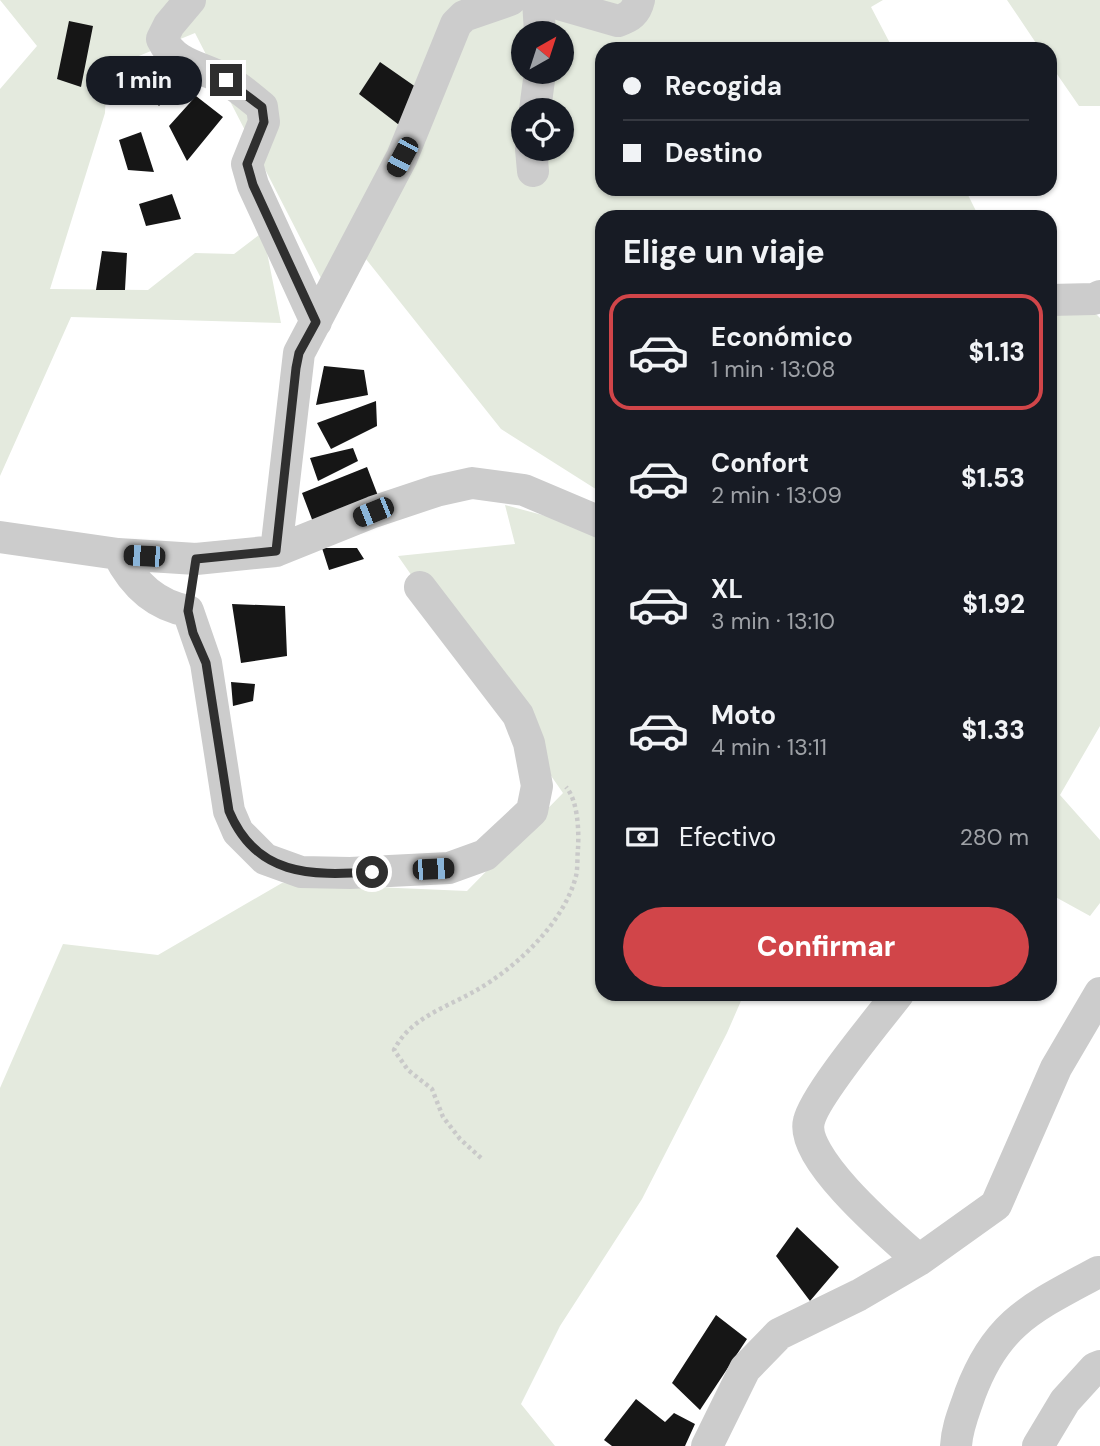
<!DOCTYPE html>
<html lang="es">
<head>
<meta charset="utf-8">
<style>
  :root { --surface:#171b24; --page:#20242c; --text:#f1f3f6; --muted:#9ea1a6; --line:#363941; --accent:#d14549 }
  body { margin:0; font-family:"DM Sans",sans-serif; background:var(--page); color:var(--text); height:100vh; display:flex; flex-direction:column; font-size:26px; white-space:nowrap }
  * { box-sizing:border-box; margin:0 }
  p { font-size:23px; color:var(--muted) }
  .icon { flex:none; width:38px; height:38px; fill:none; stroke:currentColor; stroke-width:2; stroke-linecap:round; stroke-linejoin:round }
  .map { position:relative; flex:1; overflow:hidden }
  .details { position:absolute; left:595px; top:210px; width:462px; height:791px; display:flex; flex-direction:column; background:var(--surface); border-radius:21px; box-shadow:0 2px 5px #0004 }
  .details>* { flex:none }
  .top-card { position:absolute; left:595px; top:42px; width:462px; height:154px; border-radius:21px; box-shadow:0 2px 5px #0004; display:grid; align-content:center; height:154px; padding:0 28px; background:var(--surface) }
  .needle { width:46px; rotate:39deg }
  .fabs { position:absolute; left:511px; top:21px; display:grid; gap:14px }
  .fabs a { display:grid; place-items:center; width:63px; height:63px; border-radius:50%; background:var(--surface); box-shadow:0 2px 5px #0004; font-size:35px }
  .end { position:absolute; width:32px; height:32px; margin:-16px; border:9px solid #2f2f2f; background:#fff; box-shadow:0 0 0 4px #fff }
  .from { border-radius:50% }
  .bubble { position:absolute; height:49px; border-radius:24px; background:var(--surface); box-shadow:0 2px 5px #0004; font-size:23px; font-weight:800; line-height:49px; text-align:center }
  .car { position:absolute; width:21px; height:42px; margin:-21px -10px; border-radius:9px; box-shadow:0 0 5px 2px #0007; background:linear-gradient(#222 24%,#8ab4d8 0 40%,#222 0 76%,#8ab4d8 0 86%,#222 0) }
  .top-card b { display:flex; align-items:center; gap:24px; height:66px; font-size:26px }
  .top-card b+b { border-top:2px solid var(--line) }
  .top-card i { width:18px; height:18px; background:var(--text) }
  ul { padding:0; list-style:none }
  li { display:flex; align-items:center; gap:21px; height:116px; margin:0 14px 10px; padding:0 14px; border:4px solid transparent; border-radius:21px }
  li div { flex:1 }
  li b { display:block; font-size:26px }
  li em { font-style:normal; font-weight:800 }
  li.selected { border-color:var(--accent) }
  li>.icon { width:63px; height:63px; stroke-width:1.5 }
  h2 { padding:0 28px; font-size:32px; line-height:84px }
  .pay { display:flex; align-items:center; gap:18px; height:77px; padding:0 28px; font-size:26px }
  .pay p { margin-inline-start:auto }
  .action { display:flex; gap:14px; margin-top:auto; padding:14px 28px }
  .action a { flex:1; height:80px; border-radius:42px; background:var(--accent); color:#fff; font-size:28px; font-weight:800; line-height:80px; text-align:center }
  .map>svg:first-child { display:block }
</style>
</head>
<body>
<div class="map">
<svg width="1100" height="1446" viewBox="0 0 1100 1446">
  <rect width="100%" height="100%" fill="#fff"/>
  <!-- green -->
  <path fill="#e4eade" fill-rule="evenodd" d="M0,0H883L871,7L893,49H602V189H965L979,217H602V493L501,429L354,244L325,286L195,33L107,69L105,113L50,289L148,290L195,253L234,254L263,232L281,323L71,317L0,476V89L37,46ZM523,33H562V72H523ZM523,110H562V149H523Z
    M1007,0H1100V106H1079L1050,64V49H1040Z
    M1076,294L1100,318V726L1060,795L1100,840V903L1090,916L1050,894V315Z
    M505,505L602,531V994H744L727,1033L642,1199L560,1326L521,1404L555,1446H0V1088L63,944L158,955L282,883L467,891L563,793L398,556L515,544Z"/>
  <!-- building -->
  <path fill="#161616" d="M69,21L93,26L81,87L57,79Z
    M380,62L423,92L403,128L359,94Z
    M159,67L181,80L159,106L140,84Z
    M196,96L223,117L187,161L169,126Z
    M141,132L154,172L128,170L119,140Z
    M172,194L181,219L146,226L139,204Z
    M102,251L127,253L125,290H96Z
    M324,366L364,370L368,395L316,405Z
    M376,401L377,426L331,449L317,423Z
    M353,448L358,461L318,481L310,458Z
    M367,467L380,501L313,522L302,493Z
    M322,548H357L364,559L329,570Z
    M232,604L285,606L287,656L241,663Z
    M231,682L255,684L253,701L233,706Z
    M797,1227L839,1267L810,1301L776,1256Z
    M716,1315L747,1339L700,1410L672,1383Z
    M636,1399L665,1422L674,1413L695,1424L685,1446H612L604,1440Z"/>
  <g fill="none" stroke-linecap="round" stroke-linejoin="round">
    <!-- path -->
    <path stroke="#c9c9c9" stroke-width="4.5" stroke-dasharray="3.5 3.5" stroke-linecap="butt" d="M481,1158L460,1139L443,1117L432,1089L408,1070L394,1050C410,1018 445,1008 475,991C516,968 564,923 576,876C578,868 577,857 578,849C579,830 578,801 566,787"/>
    <!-- minor -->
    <path stroke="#ccc" stroke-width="32" d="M190,0L169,25L162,39C174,65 203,67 226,80C239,87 251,98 262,107L264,122L247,164L253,185L316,322
      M538,0L540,33
      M545,0L618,21C630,17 636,13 639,0
      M535,110L540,72
      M531,149L533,171
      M1050,300L1094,299L1100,296
      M0,537L118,554L196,559L276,551L299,353L402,157L456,24L464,16L510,0
      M276,551L373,512L436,491L472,483L524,490L602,523
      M118,554C133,584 155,605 188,611L206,663L229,811L238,832L265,859L301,872L350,873L449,868L485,855L532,811L537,786L529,743L518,715L420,587
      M898,994C878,1020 815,1095 809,1121C799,1158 893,1237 919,1260
      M707,1446L745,1369L779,1334L859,1295L919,1260L996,1205L1056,1068L1100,993
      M956,1446C957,1427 964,1412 970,1394C997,1321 1034,1307 1098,1272
      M1038,1446L1065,1401L1095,1368L1100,1366"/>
  </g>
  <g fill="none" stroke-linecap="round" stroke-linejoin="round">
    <!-- route -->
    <path stroke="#2f2f2f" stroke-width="9" d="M226,80L262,107L264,122L247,164L253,185L316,322L299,353L296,368L276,551L196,559L188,611L193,633L206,663L229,811C256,876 310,876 372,872"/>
  </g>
</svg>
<div class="fabs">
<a><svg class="needle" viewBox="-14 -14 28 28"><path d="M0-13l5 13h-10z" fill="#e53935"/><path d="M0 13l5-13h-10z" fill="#9ea1a6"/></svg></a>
<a><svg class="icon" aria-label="locate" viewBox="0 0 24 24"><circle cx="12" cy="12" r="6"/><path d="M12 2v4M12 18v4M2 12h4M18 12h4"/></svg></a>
</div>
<i class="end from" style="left:372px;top:872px"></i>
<i class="end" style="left:226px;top:80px"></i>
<div class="bubble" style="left:86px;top:56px;width:116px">1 min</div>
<i class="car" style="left:402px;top:157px;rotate:208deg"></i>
<i class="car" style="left:373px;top:512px;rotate:248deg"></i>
<i class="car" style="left:144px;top:556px;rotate:273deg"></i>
<i class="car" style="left:433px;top:869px;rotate:87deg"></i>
<div class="top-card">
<b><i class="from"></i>Recogida</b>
<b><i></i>Destino</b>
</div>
<section class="details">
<h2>Elige un viaje</h2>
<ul>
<li class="selected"><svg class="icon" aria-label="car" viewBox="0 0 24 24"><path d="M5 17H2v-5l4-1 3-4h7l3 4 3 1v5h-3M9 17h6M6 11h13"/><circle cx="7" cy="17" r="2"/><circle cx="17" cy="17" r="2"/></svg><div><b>Económico</b><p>1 min · 13:08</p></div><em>$1.13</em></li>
<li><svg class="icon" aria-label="car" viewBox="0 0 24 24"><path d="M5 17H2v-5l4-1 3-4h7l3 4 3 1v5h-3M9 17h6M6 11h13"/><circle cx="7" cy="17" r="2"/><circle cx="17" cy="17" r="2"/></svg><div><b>Confort</b><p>2 min · 13:09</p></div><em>$1.53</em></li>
<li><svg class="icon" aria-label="car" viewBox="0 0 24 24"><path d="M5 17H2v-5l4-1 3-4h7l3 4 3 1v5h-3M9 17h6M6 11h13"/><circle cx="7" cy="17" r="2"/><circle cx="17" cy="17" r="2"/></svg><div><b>XL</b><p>3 min · 13:10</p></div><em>$1.92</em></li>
<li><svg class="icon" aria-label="car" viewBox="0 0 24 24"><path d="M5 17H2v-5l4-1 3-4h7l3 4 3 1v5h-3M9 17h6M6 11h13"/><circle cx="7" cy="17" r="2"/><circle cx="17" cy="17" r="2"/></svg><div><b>Moto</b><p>4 min · 13:11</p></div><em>$1.33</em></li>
</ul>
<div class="pay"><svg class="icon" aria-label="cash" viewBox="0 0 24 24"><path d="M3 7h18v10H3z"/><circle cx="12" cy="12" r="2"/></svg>Efectivo<p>280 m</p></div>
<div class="action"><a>Confirmar</a></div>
</section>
</div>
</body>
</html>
